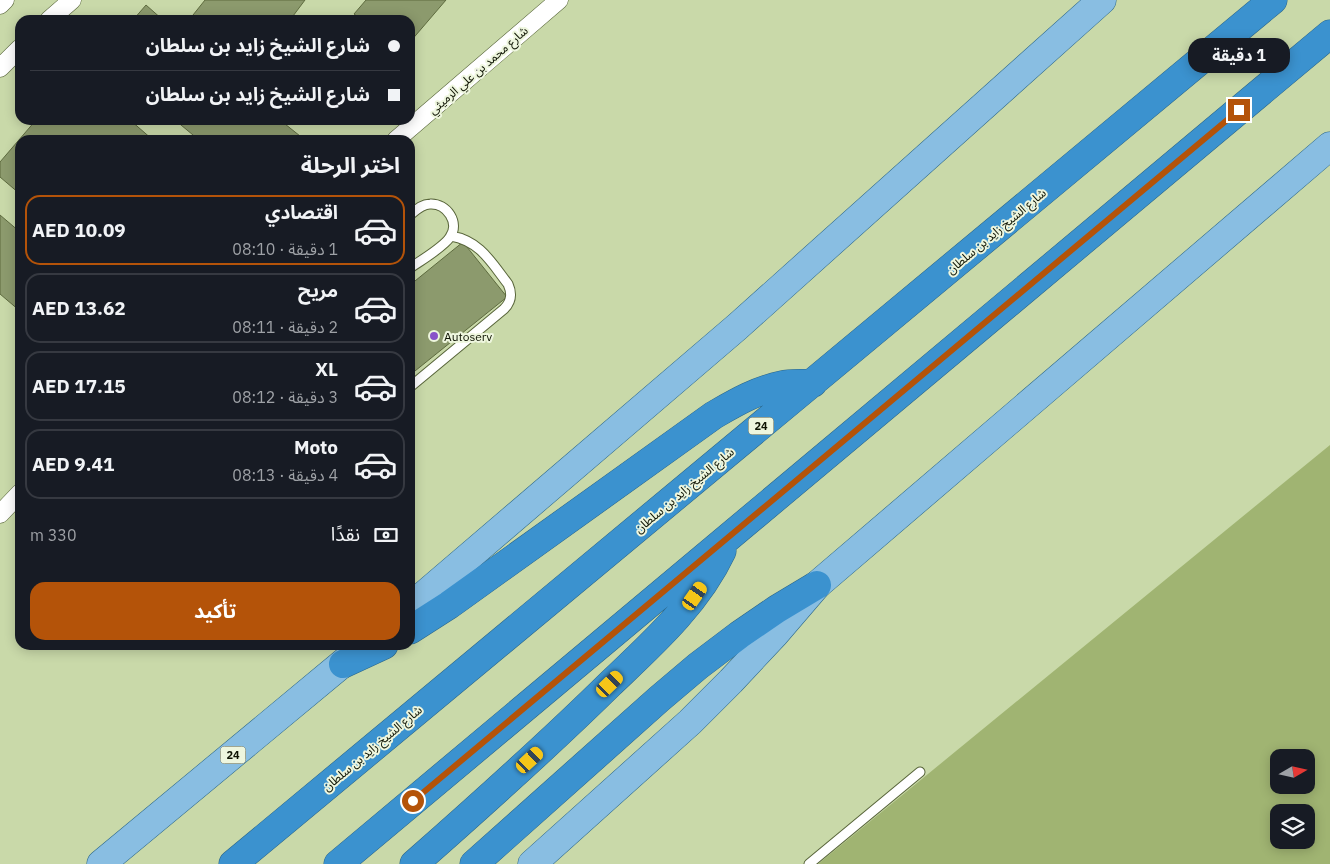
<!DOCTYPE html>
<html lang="ar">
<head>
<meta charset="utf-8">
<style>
  :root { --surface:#171b24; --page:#20242c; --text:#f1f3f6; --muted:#9ea1a6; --line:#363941; --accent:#b45309 }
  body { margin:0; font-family:"IBM Plex Sans","Noto Sans Arabic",sans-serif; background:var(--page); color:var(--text); direction:rtl; height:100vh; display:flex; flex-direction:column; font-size:19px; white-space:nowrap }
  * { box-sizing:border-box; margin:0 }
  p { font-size:16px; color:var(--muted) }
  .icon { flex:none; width:28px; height:28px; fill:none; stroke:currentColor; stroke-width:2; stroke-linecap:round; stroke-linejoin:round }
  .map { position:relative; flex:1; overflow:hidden; direction:ltr }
  .details { position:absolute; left:15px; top:135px; width:400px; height:515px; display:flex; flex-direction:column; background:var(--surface); border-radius:15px; box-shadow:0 2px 12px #0003; direction:rtl }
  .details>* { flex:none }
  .top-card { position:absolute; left:15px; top:15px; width:400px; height:110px; border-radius:15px; box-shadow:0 2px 12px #0003; direction:rtl; display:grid; align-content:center; height:110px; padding:0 15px; background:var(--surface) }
  .needle { width:32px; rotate:81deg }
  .tools { position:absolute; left:1270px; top:749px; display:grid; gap:10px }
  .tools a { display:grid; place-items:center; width:45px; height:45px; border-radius:10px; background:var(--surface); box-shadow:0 2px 12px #0003; font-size:25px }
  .end { position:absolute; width:22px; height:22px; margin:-11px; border:6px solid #b45309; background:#fff; box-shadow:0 0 0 2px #fff }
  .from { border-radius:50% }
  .bubble { position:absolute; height:35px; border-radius:15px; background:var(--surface); box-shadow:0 2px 12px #0003; font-size:16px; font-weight:700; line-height:35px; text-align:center; direction:rtl }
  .car { position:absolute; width:15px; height:30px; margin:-15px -8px; border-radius:6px; box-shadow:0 0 4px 1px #0007; background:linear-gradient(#f5c518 24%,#345 0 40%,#f5c518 0 76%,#345 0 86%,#f5c518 0) }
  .top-card b { display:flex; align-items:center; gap:18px; height:48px; font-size:19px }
  .top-card b+b { border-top:1px solid var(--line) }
  .top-card i { width:12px; height:12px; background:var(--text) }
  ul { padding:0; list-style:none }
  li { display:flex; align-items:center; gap:15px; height:70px; margin:0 10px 8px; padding:0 5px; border:2px solid var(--line); border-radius:15px }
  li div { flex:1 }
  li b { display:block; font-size:19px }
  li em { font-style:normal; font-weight:700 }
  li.selected { border-color:var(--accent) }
  li>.icon { width:45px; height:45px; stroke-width:1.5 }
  h2 { padding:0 15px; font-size:22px; line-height:60px }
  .pay { display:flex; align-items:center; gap:12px; height:55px; padding:0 15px; font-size:19px }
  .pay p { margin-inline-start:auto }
  .primary-button { display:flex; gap:10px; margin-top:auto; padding:10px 15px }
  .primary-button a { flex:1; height:58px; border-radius:15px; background:var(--accent); color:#fff; font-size:20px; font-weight:700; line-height:58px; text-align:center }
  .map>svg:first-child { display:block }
</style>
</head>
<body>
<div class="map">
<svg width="1330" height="864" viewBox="0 0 1330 864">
  <rect width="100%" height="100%" fill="#c9d9a9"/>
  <!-- green -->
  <path fill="#a0b472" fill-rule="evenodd" d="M1330,445V864H818ZM1279,758H1306V785H1279ZM1279,812H1306V840H1279Z"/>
  <!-- building -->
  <path fill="#8c9a6d" stroke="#5e6b3f" d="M205,0H305L290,20H199L193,15Z
    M366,0H446L410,42V20H362L354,14Z
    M146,5L163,20H133Z
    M36,120H130L153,140H20V194L0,177V162Z
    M175,120H280L300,136L297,140H199Z
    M0,215L20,232V311L0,294Z
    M463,242L507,297L410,375V285Z"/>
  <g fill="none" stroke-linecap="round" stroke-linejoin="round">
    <!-- lane casing -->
    <g stroke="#58653a" stroke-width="11">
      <path id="lane" d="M410,215C416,210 422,204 430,204C447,203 460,223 450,237C444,247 420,261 410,268
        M410,387L504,309C512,301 512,293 508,284C491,262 480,241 451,236
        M809,864L920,772"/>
    </g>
    <!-- street casing -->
    <g stroke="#58653a" stroke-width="19">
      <path id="street" d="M0,5L5,0
        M49,20L72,0
        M0,68L20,48
        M396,140L559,0
        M0,514L20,493"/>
    </g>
    <!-- primary casing -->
    <g stroke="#2b6688" stroke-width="29">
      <path id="primary" d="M410,607L737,327L1102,0
        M101,864L360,649
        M532,864L690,722L731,681L775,634L817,585L1330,146"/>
    </g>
    <!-- highway casing -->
    <g stroke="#2b6688" stroke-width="29">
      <path id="highway" d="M410,630L449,605L714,415C735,403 757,390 782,385C791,383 803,384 813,383
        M343,664L384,645
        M233,864L1273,0
        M338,864L1330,34
        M414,864C481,805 547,746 610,684C652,644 697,604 722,551
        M474,864L659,699L698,666L739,635L777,609L817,585"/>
    </g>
    <!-- lane -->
    <use href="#lane" stroke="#fff" stroke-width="9"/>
    <!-- street -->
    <use href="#street" stroke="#fff" stroke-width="18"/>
    <!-- primary -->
    <use href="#primary" stroke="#89bee2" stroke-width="28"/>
    <!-- highway -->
    <use href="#highway" stroke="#3b92cf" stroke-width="28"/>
  </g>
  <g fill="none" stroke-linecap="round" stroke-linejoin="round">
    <!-- route -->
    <path stroke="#b45309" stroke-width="6" d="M413,801L1239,110"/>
  </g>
  <!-- markers -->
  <circle fill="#8952c9" stroke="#eef6de" stroke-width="2" cx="434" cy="336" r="5"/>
  <g text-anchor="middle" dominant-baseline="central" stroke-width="4" stroke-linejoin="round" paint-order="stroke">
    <!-- shield labels -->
    <g fill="#eef6de" stroke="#515745" stroke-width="1">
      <rect x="748.5" y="417.5" width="25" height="17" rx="4"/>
      <rect x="220.5" y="746.5" width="25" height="17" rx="4"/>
    </g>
    <g font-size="11" font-weight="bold" fill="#0e1303">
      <text x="761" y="426">24</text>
      <text x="233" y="755">24</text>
    </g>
    <!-- street labels -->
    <g font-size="12" fill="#0e1303" stroke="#eef6de">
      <text transform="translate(478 70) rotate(-41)">شارع محمد بن علي الرميثي</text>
      <text transform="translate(996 231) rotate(-40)">شارع الشيخ زايد بن سلطان</text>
      <text transform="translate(684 490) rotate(-40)">شارع الشيخ زايد بن سلطان</text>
      <text transform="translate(372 748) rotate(-40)">شارع الشيخ زايد بن سلطان</text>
    </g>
    <!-- poi labels -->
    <g font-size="12" fill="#0e1303" stroke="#eef6de" text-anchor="start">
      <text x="444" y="336">Autoserv</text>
    </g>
  </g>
</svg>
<div class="tools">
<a><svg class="needle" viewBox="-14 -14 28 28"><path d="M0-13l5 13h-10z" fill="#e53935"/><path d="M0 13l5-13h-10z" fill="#9ea1a6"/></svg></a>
<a><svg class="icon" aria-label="layers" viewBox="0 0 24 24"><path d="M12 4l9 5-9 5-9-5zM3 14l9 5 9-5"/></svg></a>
</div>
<i class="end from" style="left:413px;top:801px"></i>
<i class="end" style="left:1239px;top:110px"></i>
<div class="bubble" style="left:1188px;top:38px;width:102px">1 دقيقة</div>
<i class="car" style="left:695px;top:596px;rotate:35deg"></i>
<i class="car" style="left:610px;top:684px;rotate:46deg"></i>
<i class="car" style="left:530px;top:760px;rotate:47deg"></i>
<div class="top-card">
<b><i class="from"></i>شارع الشيخ زايد بن سلطان</b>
<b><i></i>شارع الشيخ زايد بن سلطان</b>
</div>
<section class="details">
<h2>اختر الرحلة</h2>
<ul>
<li class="selected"><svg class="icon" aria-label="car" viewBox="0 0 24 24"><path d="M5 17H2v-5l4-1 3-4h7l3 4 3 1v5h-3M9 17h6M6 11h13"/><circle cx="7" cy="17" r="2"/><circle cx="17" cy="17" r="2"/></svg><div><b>اقتصادي</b><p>1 دقيقة · 08:10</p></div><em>AED 10.09</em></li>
<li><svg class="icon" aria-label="car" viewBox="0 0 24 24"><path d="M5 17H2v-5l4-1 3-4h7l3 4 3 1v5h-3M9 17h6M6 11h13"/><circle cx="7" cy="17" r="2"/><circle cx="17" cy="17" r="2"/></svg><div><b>مريح</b><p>2 دقيقة · 08:11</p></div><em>AED 13.62</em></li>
<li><svg class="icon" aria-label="car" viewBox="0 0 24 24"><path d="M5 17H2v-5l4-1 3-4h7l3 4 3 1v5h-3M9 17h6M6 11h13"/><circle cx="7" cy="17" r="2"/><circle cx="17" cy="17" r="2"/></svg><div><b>XL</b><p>3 دقيقة · 08:12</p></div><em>AED 17.15</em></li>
<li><svg class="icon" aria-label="car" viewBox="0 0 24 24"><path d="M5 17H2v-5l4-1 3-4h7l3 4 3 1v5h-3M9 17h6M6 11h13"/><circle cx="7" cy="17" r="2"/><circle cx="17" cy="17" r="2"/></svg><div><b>Moto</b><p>4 دقيقة · 08:13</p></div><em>AED 9.41</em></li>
</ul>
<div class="pay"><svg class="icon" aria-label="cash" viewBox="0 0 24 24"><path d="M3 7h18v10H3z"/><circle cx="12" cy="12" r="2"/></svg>نقدًا<p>330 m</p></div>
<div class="primary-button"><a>تأكيد</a></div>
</section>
</div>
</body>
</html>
